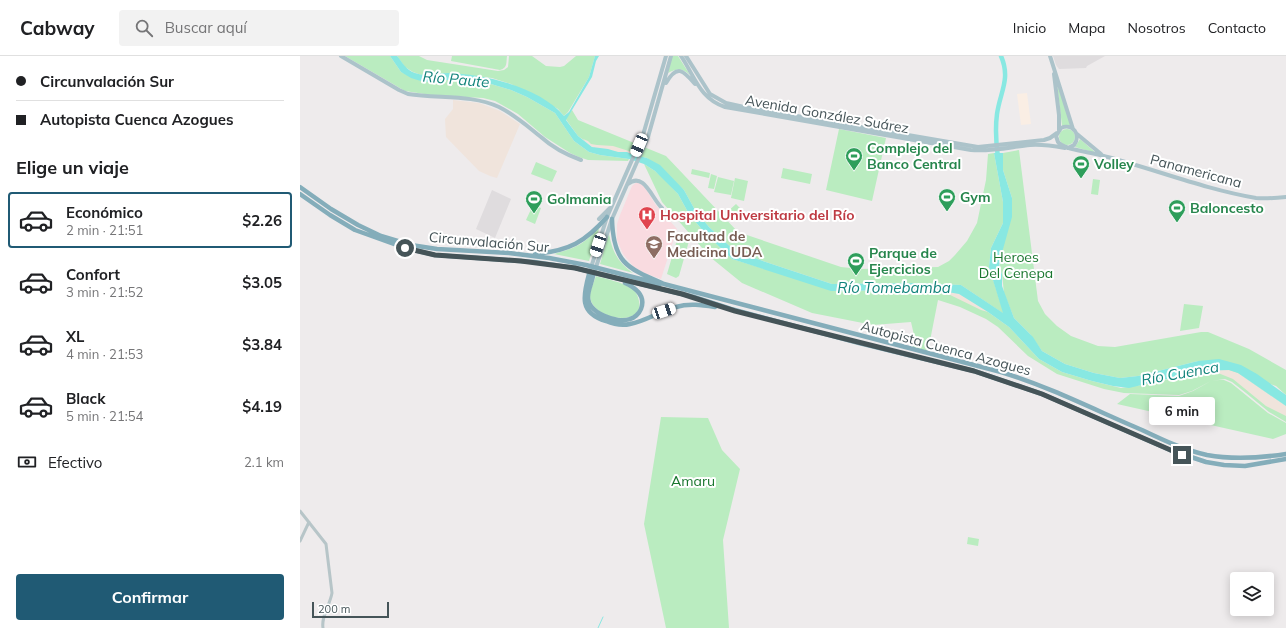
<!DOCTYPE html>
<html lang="es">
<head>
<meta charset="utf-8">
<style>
  :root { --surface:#fff; --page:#f2f2f2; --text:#202124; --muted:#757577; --line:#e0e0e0; --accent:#205a74 }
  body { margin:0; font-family:Mulish,sans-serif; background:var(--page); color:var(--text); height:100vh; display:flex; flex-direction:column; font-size:15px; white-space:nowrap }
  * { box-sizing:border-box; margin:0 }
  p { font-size:13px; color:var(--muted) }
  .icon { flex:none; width:22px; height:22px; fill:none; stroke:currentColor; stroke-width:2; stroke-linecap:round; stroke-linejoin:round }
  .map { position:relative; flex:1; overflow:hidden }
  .sheet { display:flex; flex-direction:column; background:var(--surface); width:300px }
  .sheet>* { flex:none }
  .top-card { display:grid; align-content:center; height:88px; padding:0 16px; background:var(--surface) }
  .controls { position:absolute; left:930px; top:516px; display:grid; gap:8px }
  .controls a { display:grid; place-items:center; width:44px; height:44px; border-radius:4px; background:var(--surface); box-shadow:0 2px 10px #0003; font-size:20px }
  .scale { position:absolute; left:12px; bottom:10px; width:77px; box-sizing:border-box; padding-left:4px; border:2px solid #455458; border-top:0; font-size:11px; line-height:14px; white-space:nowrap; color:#455458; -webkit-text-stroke:3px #fff; paint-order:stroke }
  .end { position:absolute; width:18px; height:18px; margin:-9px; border:5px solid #455458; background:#fff; box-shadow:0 0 0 2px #fff }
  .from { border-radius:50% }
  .bubble { position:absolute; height:28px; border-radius:4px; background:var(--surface); box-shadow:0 2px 10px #0003; font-size:13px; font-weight:700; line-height:28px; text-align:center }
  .car { position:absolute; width:12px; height:24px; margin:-12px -6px; border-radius:5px; box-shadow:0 0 3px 1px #0007; background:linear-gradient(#fff 24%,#345 0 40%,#fff 0 76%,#345 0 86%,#fff 0) }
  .top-card b { display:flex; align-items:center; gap:14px; height:38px; font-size:15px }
  .top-card b+b { border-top:1px solid var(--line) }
  .top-card i { width:10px; height:10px; background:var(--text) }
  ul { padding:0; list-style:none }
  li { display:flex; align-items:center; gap:12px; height:56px; margin:0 8px 6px; padding:0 8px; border:2px solid transparent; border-radius:4px }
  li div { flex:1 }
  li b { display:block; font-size:15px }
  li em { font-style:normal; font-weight:700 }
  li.current { border-color:var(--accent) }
  li>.icon { width:36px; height:36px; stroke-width:1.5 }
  h2 { padding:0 16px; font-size:18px; line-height:48px }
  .pay { display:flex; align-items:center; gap:10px; height:44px; padding:0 16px; font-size:15px }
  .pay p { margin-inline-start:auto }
  .primary-button { display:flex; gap:8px; margin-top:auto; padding:8px 16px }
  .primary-button a { flex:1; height:46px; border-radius:4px; background:var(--accent); color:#fff; font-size:16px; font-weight:700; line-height:46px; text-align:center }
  header { display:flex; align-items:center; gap:24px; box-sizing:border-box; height:56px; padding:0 20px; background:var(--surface); border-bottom:1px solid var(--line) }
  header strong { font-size:19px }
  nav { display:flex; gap:22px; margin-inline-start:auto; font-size:14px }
  .search { width:280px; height:36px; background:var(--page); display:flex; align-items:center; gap:10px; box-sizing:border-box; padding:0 14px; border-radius:4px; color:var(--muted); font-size:15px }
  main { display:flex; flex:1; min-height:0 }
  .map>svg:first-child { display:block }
</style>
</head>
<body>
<header>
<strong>Cabway</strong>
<div class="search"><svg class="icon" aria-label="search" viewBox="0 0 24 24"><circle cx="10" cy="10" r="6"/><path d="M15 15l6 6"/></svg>Buscar aquí</div>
<nav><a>Inicio</a><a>Mapa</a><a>Nosotros</a><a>Contacto</a></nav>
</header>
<main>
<section class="sheet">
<div class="top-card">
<b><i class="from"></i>Circunvalación Sur</b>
<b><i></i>Autopista Cuenca Azogues</b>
</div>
<h2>Elige un viaje</h2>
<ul>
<li class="current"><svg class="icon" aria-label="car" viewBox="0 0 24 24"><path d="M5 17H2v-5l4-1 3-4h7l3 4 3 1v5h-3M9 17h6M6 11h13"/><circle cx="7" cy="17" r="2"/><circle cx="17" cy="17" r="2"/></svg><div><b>Económico</b><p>2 min · 21:51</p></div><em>$2.26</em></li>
<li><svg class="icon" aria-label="car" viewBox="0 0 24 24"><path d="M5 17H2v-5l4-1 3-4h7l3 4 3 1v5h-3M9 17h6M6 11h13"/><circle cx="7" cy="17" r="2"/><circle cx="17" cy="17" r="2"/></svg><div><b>Confort</b><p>3 min · 21:52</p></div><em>$3.05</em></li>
<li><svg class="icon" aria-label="car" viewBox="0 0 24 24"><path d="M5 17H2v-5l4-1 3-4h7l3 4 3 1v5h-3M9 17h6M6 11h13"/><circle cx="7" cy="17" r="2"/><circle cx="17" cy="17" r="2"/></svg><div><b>XL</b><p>4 min · 21:53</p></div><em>$3.84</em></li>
<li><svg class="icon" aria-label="car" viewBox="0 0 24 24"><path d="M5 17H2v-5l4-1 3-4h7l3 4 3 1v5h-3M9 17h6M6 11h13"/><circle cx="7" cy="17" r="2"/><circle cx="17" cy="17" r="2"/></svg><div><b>Black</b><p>5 min · 21:54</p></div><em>$4.19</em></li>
</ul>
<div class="pay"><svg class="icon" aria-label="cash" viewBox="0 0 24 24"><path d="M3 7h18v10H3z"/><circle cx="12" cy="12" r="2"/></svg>Efectivo<p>2.1 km</p></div>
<div class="primary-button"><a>Confirmar</a></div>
</section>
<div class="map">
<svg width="986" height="572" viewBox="0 0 986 572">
  <rect width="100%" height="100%" fill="#eeebec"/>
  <!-- commercial -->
  <path fill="#faeee4" d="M727,37L731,68L721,69L717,38Z"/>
  <!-- education -->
  <path fill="#dfdcde" d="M753,0H805L787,10L786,12L759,13L756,9Z
    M192,134L211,143L195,182L176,173Z"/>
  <!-- medical -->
  <path fill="#f9dbe0" d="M337,126L343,128L355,148L377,173L361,223L344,217L333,210L323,198L317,184V168L320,159L332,130Z"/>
  <!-- green -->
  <path fill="#baecc0" d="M45,0H90L101,16L124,26L147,24L191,28L211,34L227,41L255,57L274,85L289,96L300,99L329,103L328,105L288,104L279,101L270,97L245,81L218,58L195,45L183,42L131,39L105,35Z
    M97,0H119L127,4L198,15L204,14L208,11L209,0H232L246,10L260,11L264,10L276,0H295L289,21L268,56L264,60L258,53L211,28L192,22L147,17L124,20L113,16L105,11Z
    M152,0H207C206,6 208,12 200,14L151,5Z
    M372,0H378L390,19C382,12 377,12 368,17Z
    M757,27L771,69L762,70Z
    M272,54L278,64L366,100L438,176L541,211L560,213L638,211L649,205L655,199L667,185L677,167L686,124L688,98L694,97L703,146V167L691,192L689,211L704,258L661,229L616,227L532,228L436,196L409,171L395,154L384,134L347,102L295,92L278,80L265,62Z
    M759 81a8 8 0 1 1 16 0a8 8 0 1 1-16 0Z
    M539,73L586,82L572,145L526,134Z
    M780,83L796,97L775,91Z
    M719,94L738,245L745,258L757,270L771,280L798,290L815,291L901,276H908L949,293L986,314V339L976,330L898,305L838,320L820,322L794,317L765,308L742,295L730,278L714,262L704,237L702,218L699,213L712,142L703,114V97Z
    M236,106L257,115L252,126L231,118Z
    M344,108L355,115L363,122L378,138L389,158L404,176L432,203L538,235L615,234L642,235L659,238L688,256L709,271L739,303L762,316L792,325L821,332L848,328L900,315L918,314L938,317L986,350V366L969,356L946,337L932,326L925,323L911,325L892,335L879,339L824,337L804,333L757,318L728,300L698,271L686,263L660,251L638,244L628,295L613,292L614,279L611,266L573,269L512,257L442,227L410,201L362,146Z
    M483,112L512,118L510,128L481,122Z
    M392,113L410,117L409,122L391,118Z
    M411,118L417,120L414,133L408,132Z
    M418,121L434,125L431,139L414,136Z
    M435,122L448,125L444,145L431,142Z
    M793,123L800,124L798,139L791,138Z
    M436,148L443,155L433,165L426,157Z
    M233,149L241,152L235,168L226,164Z
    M300,170L289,205L254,198C278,191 283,189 300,170Z
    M309,177C312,196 318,206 333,217L300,208Z
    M379,177H380L389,185L379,220L376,222L367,218Z
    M296,220C307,223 321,226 331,232C336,235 338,240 339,245C345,272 291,264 290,240C290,234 294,226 296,220Z
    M884,248L903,250L899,272L880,275Z
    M919,324H924L931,327L968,357L986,367V378L973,383L817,348L830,338L879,340L893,335L911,325Z
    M361,361L408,362L422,394L440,413L423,484L429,572H366L344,468Z
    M668,481L679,483L678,490L667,488Z"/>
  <!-- sand -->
  <path fill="#f0e4dc" d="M153,44L179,47L200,55L220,68L197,122L190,120L179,115L146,81L145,63L153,53Z
    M283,83L288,85L291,88L297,89L313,90L332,96L331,98C327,96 323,97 319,96C305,95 292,94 283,83Z
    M642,235L651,237L661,236L688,256L681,254Z
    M918,314H929L938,317L986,350V360L966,350L933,323L918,317L917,315Z"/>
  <!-- water -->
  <path fill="#88e8e2" d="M90,0H97C103,7 106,14 115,17C126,21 136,17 148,17C184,18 240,31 264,60L269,56L289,21L295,0H299L296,5L292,21L266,64L278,80L292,91L308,93L318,96H327L331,98L347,102L360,109L384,134L395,154L409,171L436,196L532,228L616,227L661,229L703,257L689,211L691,192L703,167V146L694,97H703V114L712,142V161L700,204L699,212L702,218V230L714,262L733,281L742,295L765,308L794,317L820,322L838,320L898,305L919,303L941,309L957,318L986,339V350L938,317L929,314L900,315L829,332L813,330L792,325L762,316L739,303L709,271L688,256L659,238L642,235L615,234L531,235L432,203L404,176L389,158L378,138L355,115L344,108L329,103L300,99L289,96L274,85L255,57L227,41L211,34L191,28L147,24L124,26L111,22L101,16Z"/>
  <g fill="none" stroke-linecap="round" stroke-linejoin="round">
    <!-- stream -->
    <path stroke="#88e8e2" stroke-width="1" d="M298,572L303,561"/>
    <!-- river -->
    <path stroke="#88e8e2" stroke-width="4.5" d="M698,102C696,87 695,73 697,58C700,36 711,23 701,0"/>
    <!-- minor -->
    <path stroke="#b7c5c8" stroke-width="3" d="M0,455L26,488L32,537C30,549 21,560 23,572
      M0,485L9,466"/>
    <!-- major -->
    <path stroke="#acc3ca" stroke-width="4" d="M41,0L99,34L108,38C138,43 171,38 199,51C215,59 227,70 241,81C252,91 267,99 281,104
      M381,0C395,21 400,43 425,51L671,94C690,96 711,91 730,89C742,88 754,90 765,92
      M386,0L410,38L426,47L444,51L678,91L744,84L750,82L757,77
      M750,0L773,73
      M754,18L759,59V74
      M366,27C377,8 383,14 395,28
      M777,78L801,98
      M768,92L774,89C782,78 772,67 761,72L756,80L758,86C764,94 790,96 800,99C852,112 903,133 956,142C966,143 976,142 986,141
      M328,128C344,115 352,143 362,152
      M299,163L310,152
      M289,218L307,161L343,79L366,0
      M293,220L312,163L348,81L371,0"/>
    <!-- highway -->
    <path stroke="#84adba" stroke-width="4.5" d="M0,131L31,153L58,169L81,180L111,189L137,193L209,197L249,202L286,209L360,228
      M0,138L30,159L55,174L105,192L135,199L234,206L275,212L394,241L431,253L559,287L674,315L742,338L870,394L906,406L924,409L945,410L986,403
      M312,163C313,207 327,212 364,228L701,316C750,331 795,354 842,374C863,384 884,394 907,399C934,404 960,402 986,398
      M235,198C269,195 285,186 307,161
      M289,218C283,240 279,257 306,265C313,268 322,270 330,268C346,265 360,255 376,251C389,247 402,249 415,251
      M293,220C292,226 288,234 288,241C288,257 317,268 330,263C334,262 339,258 341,253C346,240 336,232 325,227"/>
  </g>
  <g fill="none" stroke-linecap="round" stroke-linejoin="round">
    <!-- route -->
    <path stroke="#455458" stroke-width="5" d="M105,192L135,199L221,205L275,212L382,238L435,255L506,273L674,315L742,338L882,399"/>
  </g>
  <!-- icons -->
  <defs>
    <g id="stadium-pin" transform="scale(0.9)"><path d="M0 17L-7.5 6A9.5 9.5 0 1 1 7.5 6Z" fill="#2e9e5b" stroke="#fff"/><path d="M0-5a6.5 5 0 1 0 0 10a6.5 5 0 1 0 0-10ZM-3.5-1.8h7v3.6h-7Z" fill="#fff"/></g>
    <g id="hospital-pin" transform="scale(0.9)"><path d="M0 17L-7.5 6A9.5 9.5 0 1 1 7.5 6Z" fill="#e0444e" stroke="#fff"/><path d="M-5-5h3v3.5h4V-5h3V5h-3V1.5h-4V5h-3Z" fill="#fff"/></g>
    <g id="university-pin" transform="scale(0.9)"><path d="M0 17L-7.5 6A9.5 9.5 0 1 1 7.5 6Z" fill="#8d6e63" stroke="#fff"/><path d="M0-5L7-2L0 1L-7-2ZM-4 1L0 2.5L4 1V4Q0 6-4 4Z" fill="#fff"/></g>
  </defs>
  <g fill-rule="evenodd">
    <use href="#stadium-pin" x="554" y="100"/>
    <use href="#stadium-pin" x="781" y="108"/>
    <use href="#stadium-pin" x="647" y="141"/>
    <use href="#stadium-pin" x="234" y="143"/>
    <use href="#stadium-pin" x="877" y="152"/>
    <use href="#hospital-pin" x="347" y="159"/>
    <use href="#university-pin" x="354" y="188"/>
    <use href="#stadium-pin" x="556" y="205"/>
  </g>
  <g text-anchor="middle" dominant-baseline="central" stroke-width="4" stroke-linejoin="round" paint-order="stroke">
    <!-- street labels -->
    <g font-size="14" fill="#455458" stroke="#fff">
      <text transform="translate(527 58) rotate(10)">Avenida González Suárez</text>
      <text transform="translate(896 115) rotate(15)">Panamericana</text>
      <text transform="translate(189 186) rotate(5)">Circunvalación Sur</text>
      <text transform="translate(646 292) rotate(15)">Autopista Cuenca Azogues</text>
    </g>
    <!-- leisure labels -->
    <g font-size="14" font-weight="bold" fill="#27864d" stroke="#fff" text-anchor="start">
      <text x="567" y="92">Complejo del<tspan x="567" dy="16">Banco Central</tspan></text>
      <text x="794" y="108">Volley</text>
      <text x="660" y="141">Gym</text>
      <text x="247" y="143">Golmania</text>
      <text x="890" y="152">Baloncesto</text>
      <text x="569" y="197">Parque de<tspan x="569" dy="16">Ejercicios</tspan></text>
    </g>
    <!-- health labels -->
    <g font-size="14" font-weight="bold" fill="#be3a42" stroke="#fff" text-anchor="start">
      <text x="360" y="159">Hospital Universitario del Río</text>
    </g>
    <!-- education labels -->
    <g font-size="14" font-weight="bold" fill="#785e54" stroke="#fff" text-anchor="start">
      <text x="367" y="180">Facultad de<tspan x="367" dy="16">Medicina UDA</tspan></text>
    </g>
    <!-- park labels -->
    <g font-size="14" fill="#19762e" stroke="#fff">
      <text x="716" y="201">Heroes<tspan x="716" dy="16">Del Cenepa</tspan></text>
      <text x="393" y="425">Amaru</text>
    </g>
    <!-- water labels -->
    <g font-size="15" font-style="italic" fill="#11837b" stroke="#fff">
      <text transform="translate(156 23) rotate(5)">Río Paute</text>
      <text x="594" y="231">Río Tomebamba</text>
      <text transform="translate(880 317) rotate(-10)">Río Cuenca</text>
    </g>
  </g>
</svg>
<div class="controls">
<a><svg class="icon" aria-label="layers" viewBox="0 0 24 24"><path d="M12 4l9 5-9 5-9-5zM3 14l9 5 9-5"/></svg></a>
</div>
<div class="scale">200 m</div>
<i class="end from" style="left:105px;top:192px"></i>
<i class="end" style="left:882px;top:399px"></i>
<div class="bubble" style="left:849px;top:341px;width:66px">6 min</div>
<i class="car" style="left:339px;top:89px;rotate:203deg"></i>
<i class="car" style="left:298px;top:189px;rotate:198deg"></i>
<i class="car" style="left:364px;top:255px;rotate:72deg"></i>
</div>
</main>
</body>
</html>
